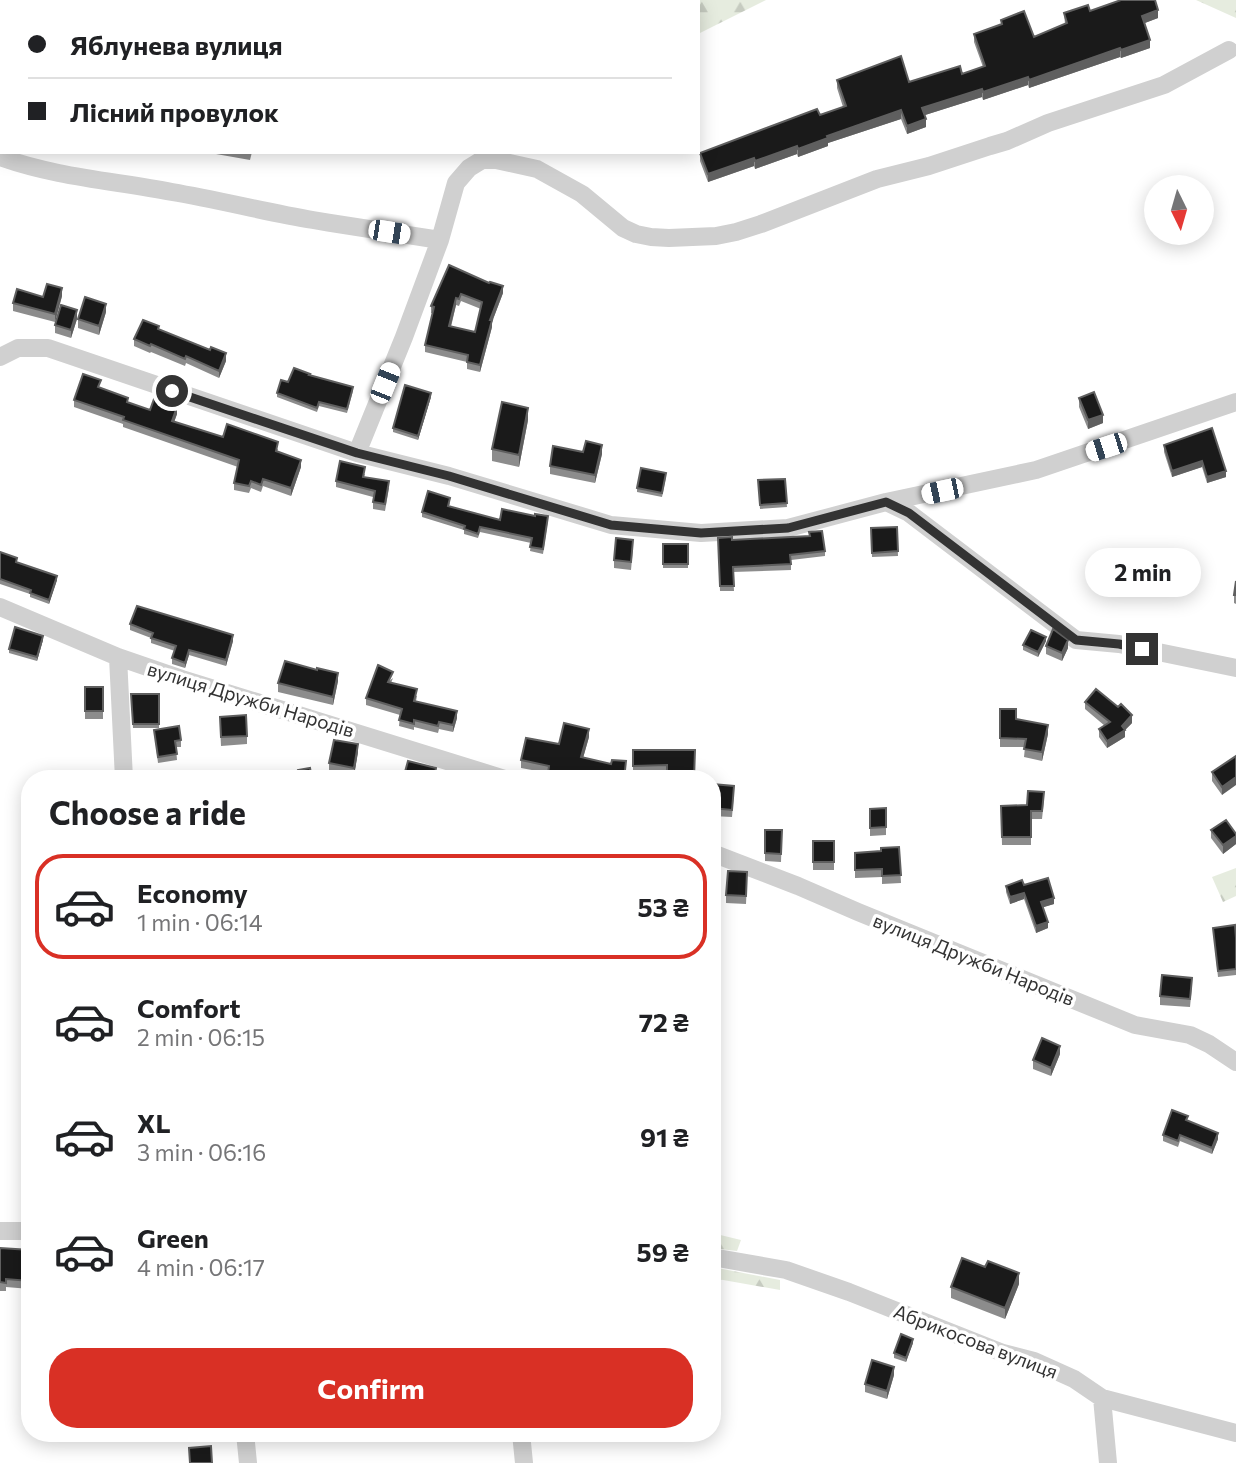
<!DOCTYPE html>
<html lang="en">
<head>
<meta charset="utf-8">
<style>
  :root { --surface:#fff; --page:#f2f2f2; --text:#202124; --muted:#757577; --line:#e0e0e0; --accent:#d93025 }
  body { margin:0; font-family:Commissioner,sans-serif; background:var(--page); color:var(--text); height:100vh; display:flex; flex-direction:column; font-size:26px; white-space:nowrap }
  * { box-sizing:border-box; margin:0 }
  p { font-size:23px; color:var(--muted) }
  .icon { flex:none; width:38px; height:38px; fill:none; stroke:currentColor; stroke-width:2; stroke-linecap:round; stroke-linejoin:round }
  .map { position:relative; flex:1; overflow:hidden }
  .drawer { position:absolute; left:21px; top:770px; width:700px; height:672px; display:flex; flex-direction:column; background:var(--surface); border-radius:28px; box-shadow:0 4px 18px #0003 }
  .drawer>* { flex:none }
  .guide { position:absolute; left:0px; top:0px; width:700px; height:154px; box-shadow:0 4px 18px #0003; display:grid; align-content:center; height:154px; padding:0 28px; background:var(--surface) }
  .needle { width:46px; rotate:175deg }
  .tools { position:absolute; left:1144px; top:175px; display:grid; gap:14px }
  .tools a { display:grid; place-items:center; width:70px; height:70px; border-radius:50%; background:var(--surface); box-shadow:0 4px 18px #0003; font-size:35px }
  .end { position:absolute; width:32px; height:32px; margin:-16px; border:9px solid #333; background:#fff; box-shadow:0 0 0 4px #fff }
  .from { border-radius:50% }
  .bubble { position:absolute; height:49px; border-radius:24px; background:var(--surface); box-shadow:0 4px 18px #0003; font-size:23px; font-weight:700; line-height:49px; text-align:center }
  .car { position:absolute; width:21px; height:42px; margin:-21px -10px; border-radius:9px; box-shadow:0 0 5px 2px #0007; background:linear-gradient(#fff 24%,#345 0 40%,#fff 0 76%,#345 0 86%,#fff 0) }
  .guide b { display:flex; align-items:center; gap:24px; height:66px; font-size:26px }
  .guide b+b { border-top:2px solid var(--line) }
  .guide i { width:18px; height:18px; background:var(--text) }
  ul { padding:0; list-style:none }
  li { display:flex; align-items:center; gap:21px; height:105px; margin:0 14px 10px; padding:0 14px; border:4px solid transparent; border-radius:28px }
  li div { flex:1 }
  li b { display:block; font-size:26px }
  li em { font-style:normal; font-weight:700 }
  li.selected { border-color:var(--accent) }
  li>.icon { width:63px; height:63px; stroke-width:1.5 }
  h2 { padding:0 28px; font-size:32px; line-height:84px }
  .button { display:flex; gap:14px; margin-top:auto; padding:14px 28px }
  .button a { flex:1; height:80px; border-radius:28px; background:var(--accent); color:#fff; font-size:28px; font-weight:700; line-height:80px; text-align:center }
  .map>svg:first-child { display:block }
</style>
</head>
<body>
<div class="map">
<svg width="1236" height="1463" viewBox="0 0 1236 1463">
  <defs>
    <pattern id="forest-firs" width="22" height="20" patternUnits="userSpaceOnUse" patternTransform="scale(1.75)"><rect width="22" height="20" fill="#e6ecdf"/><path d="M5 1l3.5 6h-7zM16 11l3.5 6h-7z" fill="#c6cbc0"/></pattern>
  </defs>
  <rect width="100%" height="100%" fill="#fff"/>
  <!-- forest -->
  <path fill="url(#forest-firs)" d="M397,0H766L698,34V2H398Z
    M1196,0H1236V18Z
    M1236,868V896L1223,902L1212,877Z
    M712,1233L741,1240L737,1251L712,1248Z
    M712,1267L780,1280V1290L712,1278Z"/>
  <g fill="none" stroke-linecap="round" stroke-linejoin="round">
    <!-- street -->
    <path stroke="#d0d0d0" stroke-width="18" d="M0,157C55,177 115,181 172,192C219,200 266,212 313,220C355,227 397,233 440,240
      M0,357L18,348H48L357,453L449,476L611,525L701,533L788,528L886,502L1036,470L1236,402
      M357,453L404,337L440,240L456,183L469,168L482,160H496L537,169L582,194L623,228L636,234L651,237L669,238L716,236L736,232L761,224L877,179L929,166L990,146L1007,141L1048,123L1164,85L1229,50
      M886,502L909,513L1076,640L1119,644L1236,668
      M0,607L118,657L182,679L505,779
      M118,657L124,779
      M712,853L798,886L858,912L1135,1025L1190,1035L1209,1044L1236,1062
      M0,1231H30
      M712,1257L786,1270L849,1292L1003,1353L1034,1361L1074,1379L1102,1398L1236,1433
      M1102,1398L1108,1463
      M245,1433L248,1463
      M521,1433L524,1463"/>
  </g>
  <!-- wall -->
  <path fill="#8c8c8c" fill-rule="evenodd" d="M1119,0H1155L1158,18L1145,23L1150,48L1121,58L1120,57L1029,88L1028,85L983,100L982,97L925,115L926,127L907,134L901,119L828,143V146L798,157L797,154L755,169L754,166L708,182L700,161V153L843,107L837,88V80L909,82L962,74L983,67L974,42V34L1001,24V20L1034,37L1065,24L1064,13L1090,11L1119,1Z
    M216,152H252L250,160L216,154Z
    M449,265L503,293L492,322V327L480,372L467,369V362L425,352V345L433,313H431V306ZM461,301L481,309L475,332L451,327L456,305L459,306Z
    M62,296L55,322L13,311V303L43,297Z
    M106,312L99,335L78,328V319Z
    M77,319L71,338L55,333V325Z
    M159,329L226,361L219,378L186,363L185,366L151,352L150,353L134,346V339Z
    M309,375L353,391L347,413L319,406L317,412L277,397V393L288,382Z
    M100,388L128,402L150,410L177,414L174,422L223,437L278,449L277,452L301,467L291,496L263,486L261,492L251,488L249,493L234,490V483L238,467L123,427V424L74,407V400Z
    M431,397L418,440L393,432V428Z
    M1079,398L1103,423L1088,429L1079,407Z
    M528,420L519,467L492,461V449Z
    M1212,428L1226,477L1207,483L1202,467L1172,477L1164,452V445Z
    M583,452L602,454L595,483L550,474V466Z
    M365,474L364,477L389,488L385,511L373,509V497L336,487V481Z
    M666,477L662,497L637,492V488Z
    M785,479L787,507L760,509L758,480Z
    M450,503L449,506L500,520H548L543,554L530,551L531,543L480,532L478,538L464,534V530L422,517V512Z
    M897,527L898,556L872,557L871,528Z
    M718,538L825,551V556L791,560V570L733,572L734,591H720Z
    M663,544H688V568H663Z
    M633,548L631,570L614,568V560Z
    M0,552L17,562L57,580L49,604L30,597V594L0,584Z
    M1236,581V604L1234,603V595Z
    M130,624L233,641L226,666L189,655L185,668L172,664V658L175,651L151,643V638L130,630Z
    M43,640L37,661L9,653V649Z
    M1046,641L1038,657L1023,650V645Z
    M1046,646L1068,648L1062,661L1046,654Z
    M393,678L391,683L417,696L416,701L457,718L453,732L439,729L438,733L414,727V730L399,726L400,715L366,705V698Z
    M338,681L333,705L278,692V683Z
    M85,687H103V719H85Z
    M131,694H159V728H133Z
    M1085,702L1132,723L1125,730V737L1107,748L1099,737V729L1105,726L1085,709Z
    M1000,709L1016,719L1048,734L1042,761L1024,757L1025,747H1000Z
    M220,725L247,736V744L221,746Z
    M154,730L181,740V747H176L177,760L158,763Z
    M589,737L583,758L626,769L625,779H548V773L521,768V760L559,744Z
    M633,750H695L667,773H633Z
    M358,752L354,776L329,772V763Z
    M1236,756L1222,795L1212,781V772Z
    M712,784L734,793L732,817L712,816Z
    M1044,800L1042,819H1031V845H1002L1001,806L1027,805Z
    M886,808V835L870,836V809Z
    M765,830H782L781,862L765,861Z
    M1211,830L1236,834V844L1223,854L1211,838Z
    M813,841H834V870H813Z
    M899,847L901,883L882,884V877L855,878V853L881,851Z
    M747,881L746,904L726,903V895Z
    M1024,885L1054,904L1043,907L1048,928L1036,933L1024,899L1010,904L1006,892V886Z
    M1213,928L1236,938V975L1218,977Z
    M1192,986L1190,1007L1160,1005V996Z
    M1060,1054L1051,1076L1033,1069V1060Z
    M1188,1120L1218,1139L1212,1154L1180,1141L1178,1147L1163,1141V1135Z
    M0,1248L30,1250V1289L6,1287V1291H0Z
    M1019,1284L1005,1319L951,1298V1287Z
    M913,1343L906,1362L894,1358V1353Z
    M894,1375L887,1399L865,1392V1384Z"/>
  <!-- shaded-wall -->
  <path fill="#5f5f5f" d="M1158,10V18L1142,24V16Z
    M1150,40V48L1121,58V50Z
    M1120,48V57L1029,88V80Z
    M1028,77V85L983,100V92Z
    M982,89V97L922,116V108Z
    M901,110V119L828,143V146L798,157V149L827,136Z
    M926,119V127L907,134V126Z
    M797,146V154L755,169V161Z
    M754,158V166L708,182V174Z
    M503,286V293L492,322V327L480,372V365L490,320Z
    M62,288V296L55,322V314Z
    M456,298V305L449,333V326Z
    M106,304V312L99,335V326Z
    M77,310V319L71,338V330Z
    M226,353V361L219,378V371Z
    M431,393V397L418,440V436Z
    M177,407V414L172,428V421Z
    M528,408V420L519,467V455Z
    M1103,415V423L1088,429V420Z
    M602,445V454L595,483V475Z
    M301,460V467L291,496V488Z
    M1202,461V467L1172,477V471Z
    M1226,471V477L1207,483V477Z
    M57,576V580L49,604V600Z
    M233,635V641L226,666V660Z
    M43,636V640L37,661V657Z
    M1046,637V641L1038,657V652Z
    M1068,640V648L1062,661V653Z
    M189,650V655L185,668V663Z
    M338,673V681L333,705V697Z
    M457,711V718L453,732V725Z
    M1132,715V723L1125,730V737L1107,748V741Z
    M1048,725V734L1042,761V752Z
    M589,729V737L581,765V757Z
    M358,744V752L354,776V768Z
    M1236,777V785L1222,795V787Z
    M1236,836V844L1223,854V845Z
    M1024,893V899L1010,904V897Z
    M1054,898V904L1041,908V902Z
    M1048,922V928L1036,933V926Z
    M1060,1046V1054L1051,1076V1068Z
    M1218,1133V1139L1212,1154V1148Z
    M1019,1273V1284L1005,1319V1308Z
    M913,1339V1343L906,1362V1358Z
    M894,1367V1375L887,1399V1391Z"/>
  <!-- building -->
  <path fill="#1a1a1a" stroke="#5f5f5f" stroke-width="2" fill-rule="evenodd" d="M152,0H165L164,2H152Z
    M195,0H211V2H194Z
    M1121,0H1155L1158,10L1142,16L1150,40L1121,50L1120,48L1029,80L1028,77L983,92L982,89L922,108L926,119L907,126L901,110L827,136L828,138L798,149L797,146L755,161L754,158L708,174L700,153L817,109L820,115L846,106L837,80L901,56L909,82L960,66L962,74L985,66L974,34L1002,24L1001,20L1024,11L1034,37L1067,23L1064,13L1088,5L1090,11Z
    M449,265L489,283L490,282L503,286L490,320H492L480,365L467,362L468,355L425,345L434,307L431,306ZM461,294L482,302L475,332L449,326L456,298L459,299Z
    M47,284L62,288L55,314L13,303L17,289L43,297Z
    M85,297L106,304L99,326L78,319Z
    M61,305L77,310L71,330L55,325Z
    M143,320L159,326L158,329L210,350L211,347L226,353L219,371L186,356L185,359L151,344L150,346L134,339Z
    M294,368L310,374L309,375L353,387L347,409L319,402L317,408L277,393L281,380L288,382Z
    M83,374L101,380L98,387L128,398L127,402L150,410L154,399L177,407L172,421L223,437L227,424L278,442L276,451L301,460L291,488L263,479L261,485L251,481L249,486L234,483L239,460L123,420L124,417L74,400Z
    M405,385L431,393L418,436L393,428Z
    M1094,392L1103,415L1088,420L1079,398Z
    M502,402L528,408L519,455L492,449Z
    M1212,428L1226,471L1207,477L1202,461L1172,471L1164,445Z
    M586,441L602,445L595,475L550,466L553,446L583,452Z
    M340,461L365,467L363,477L389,481L385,504L373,502L375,491L336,481Z
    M641,468L666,473L662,493L637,488Z
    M785,479L787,503L760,505L758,480Z
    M428,491L450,498L448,506L500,520L502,509L535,516V514L548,516L543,549L530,547L532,538L480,527L478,534L464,529L465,526L422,512Z
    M897,527L898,551L872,553L871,528Z
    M822,531L825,551L790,555L791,564L733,567L734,586H720L718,538L732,537V540L810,536L809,532Z
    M616,538L633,540L631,562L614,560Z
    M663,544H688V564H663Z
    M0,552L17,558L16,562L57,576L49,600L30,593L31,590L0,579Z
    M1236,581V595H1234Z
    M137,606L233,635L226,660L189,650L185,663L172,658L176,646L151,638L153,633L130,624Z
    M15,627L43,636L37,657L9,649Z
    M1053,629L1068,640L1062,653L1046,646Z
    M1031,630L1046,637L1038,652L1023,645Z
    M285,661L317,670V668L338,673L333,697L278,683Z
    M378,665L393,672L388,682L417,689L414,701L457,711L453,725L439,722L438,726L414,720V724L399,720L402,709L366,698Z
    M85,687H103V711H85Z
    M1096,689L1118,707L1121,704L1132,715L1122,726L1125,730L1107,741L1099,729L1110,722L1085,702Z
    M131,694H159V724H133Z
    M1000,709H1016V719L1048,725L1042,752L1024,749L1026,739L1000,738Z
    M246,715L247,736L221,737L220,717Z
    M564,723L589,729L581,757L611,764L612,760L626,761L624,779H570L548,773L549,766L521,760L526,738L559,744Z
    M179,726L181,740L175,741L177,754L158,757L154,730Z
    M334,740L358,744L354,768L329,763Z
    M633,750H695L694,779H667V765L633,766Z
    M1236,756V777L1222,787L1212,772Z
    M408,761L436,768L434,779H403Z
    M310,768L312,779H299L298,770Z
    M712,784L734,786L732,810L712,808Z
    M1028,791L1044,792L1042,811H1031V837H1002L1001,806L1027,805Z
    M886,808V827L870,828V809Z
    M1226,820L1236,834V836L1223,845L1211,830Z
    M765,830H782L781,854L765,853Z
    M813,841H834V862H813Z
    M899,847L901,875L882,876V869L855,870V853L881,851V848Z
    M712,861L718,863L716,879L712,878Z
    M728,871L747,872L746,896L726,895Z
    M1048,878L1054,898L1041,902L1048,922L1036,926L1024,893L1010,897L1006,886L1022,880L1024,885Z
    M1235,925L1236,938V969L1218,971L1213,928Z
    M1162,975L1192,978L1190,999L1160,996Z
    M1042,1038L1060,1046L1051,1068L1033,1060Z
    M1172,1110L1188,1116L1186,1120L1218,1133L1212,1148L1180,1135L1178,1141L1163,1135Z
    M0,1248L30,1250V1281L6,1279V1283L0,1282Z
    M962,1258L985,1267L988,1261L1019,1273L1005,1308L951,1287Z
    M901,1334L913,1339L906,1358L894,1353Z
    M872,1360L894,1367L887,1391L865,1384Z
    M211,1446L212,1463H190L189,1448Z"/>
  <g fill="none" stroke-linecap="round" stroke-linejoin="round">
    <!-- route -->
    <path stroke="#333" stroke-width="9" d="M172,391L357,453L449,476L611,525L701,533L788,528L886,502L909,513L1076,640L1119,644L1142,649"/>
  </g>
  <g text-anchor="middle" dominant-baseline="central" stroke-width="7" stroke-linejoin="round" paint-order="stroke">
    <!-- street labels -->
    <g font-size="19" fill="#333" stroke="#fff">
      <text transform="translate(251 699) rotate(17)">вулиця Дружби Народів</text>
      <text transform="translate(974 959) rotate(22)">вулиця Дружби Народів</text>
      <text transform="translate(976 1341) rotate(21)">Абрикосова вулиця</text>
    </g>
  </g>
</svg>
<div class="tools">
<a><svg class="needle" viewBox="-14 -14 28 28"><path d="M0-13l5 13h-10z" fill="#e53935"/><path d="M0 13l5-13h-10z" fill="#757577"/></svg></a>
</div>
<i class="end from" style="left:172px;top:391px"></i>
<i class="end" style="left:1142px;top:649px"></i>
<div class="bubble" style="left:1085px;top:548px;width:116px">2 min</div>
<i class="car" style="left:389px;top:232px;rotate:99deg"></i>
<i class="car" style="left:385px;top:383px;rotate:22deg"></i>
<i class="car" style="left:1106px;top:447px;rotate:252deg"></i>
<i class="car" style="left:942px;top:491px;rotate:258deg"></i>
<div class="guide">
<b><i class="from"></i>Яблунева вулиця</b>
<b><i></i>Лісний провулок</b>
</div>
<section class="drawer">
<h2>Choose a ride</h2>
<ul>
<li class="selected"><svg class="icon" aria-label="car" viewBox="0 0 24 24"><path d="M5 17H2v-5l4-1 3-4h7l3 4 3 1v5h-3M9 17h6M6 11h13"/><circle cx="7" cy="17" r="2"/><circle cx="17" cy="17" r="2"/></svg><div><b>Economy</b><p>1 min · 06:14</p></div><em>53 ₴</em></li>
<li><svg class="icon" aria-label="car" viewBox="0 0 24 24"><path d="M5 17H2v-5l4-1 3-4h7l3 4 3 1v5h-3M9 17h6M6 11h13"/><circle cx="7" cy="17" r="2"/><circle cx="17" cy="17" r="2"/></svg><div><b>Comfort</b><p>2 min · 06:15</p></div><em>72 ₴</em></li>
<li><svg class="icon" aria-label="car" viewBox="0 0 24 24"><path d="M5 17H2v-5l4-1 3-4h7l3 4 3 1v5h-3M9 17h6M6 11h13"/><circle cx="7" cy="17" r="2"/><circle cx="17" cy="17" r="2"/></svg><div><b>XL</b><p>3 min · 06:16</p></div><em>91 ₴</em></li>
<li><svg class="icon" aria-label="car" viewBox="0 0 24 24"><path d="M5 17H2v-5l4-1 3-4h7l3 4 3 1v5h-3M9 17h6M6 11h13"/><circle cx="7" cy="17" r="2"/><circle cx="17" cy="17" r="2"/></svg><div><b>Green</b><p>4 min · 06:17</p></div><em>59 ₴</em></li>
</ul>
<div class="button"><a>Confirm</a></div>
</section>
</div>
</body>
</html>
